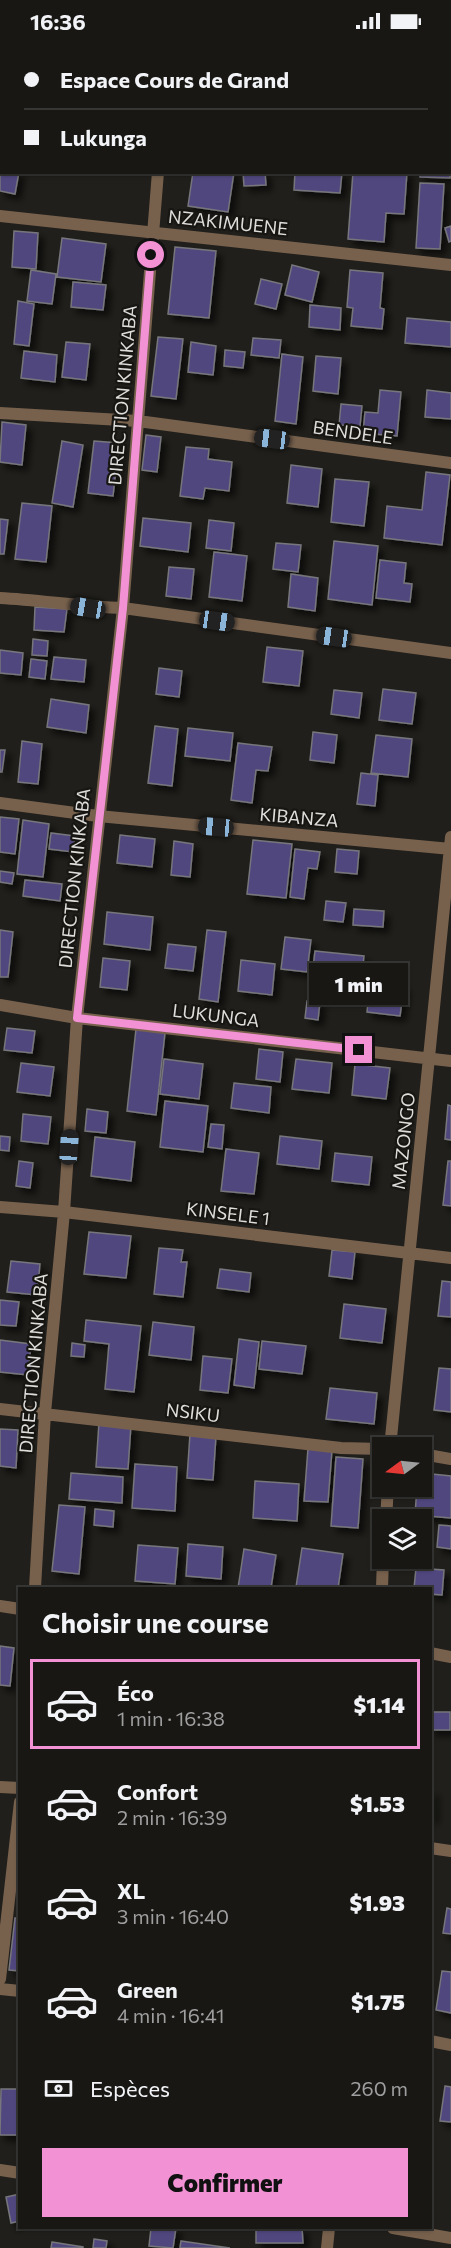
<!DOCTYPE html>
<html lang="fr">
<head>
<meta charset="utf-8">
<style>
  :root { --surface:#181714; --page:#21201d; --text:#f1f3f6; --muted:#9f9fa0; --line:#363634; --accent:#f391d5 }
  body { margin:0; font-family:Commissioner,sans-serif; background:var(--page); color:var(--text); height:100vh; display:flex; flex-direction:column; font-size:22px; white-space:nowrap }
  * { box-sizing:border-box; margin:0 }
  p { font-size:20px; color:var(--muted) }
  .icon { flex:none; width:33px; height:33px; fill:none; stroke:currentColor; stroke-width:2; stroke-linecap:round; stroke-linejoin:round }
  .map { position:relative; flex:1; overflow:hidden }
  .side { position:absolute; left:18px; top:1545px; width:414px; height:642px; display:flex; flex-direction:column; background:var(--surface); border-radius:0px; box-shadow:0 2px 4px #0004,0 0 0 2px var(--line) }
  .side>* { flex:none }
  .banner { position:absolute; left:0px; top:0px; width:452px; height:132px; box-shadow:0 2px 4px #0004,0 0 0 2px var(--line); display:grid; align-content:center; height:132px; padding:0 24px; background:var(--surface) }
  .needle { width:39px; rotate:255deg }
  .controls { position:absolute; left:372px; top:1395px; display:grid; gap:12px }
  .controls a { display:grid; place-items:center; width:60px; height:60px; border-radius:0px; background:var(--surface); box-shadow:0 2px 4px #0004,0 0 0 2px var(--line); font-size:30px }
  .end { position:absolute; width:27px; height:27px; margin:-14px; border:8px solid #f391d5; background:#111; box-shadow:0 0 0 3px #111 }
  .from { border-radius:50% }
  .bubble { position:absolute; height:42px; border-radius:0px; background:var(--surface); box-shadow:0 2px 4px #0004,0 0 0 2px var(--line); font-size:20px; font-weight:800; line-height:42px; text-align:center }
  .car { position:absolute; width:18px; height:36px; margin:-18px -9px; border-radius:8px; box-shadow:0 0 4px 2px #0007; background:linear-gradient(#222 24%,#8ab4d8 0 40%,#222 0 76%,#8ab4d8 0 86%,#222 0) }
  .banner b { display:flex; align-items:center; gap:21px; height:57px; font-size:22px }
  .banner b+b { border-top:2px solid var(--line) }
  .banner i { width:15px; height:15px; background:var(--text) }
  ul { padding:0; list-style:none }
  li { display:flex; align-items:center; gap:18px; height:90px; margin:0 12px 9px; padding:0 12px; border:3px solid transparent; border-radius:0px }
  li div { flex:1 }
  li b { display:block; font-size:22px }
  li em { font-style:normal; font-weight:800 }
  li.selected { border-color:var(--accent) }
  li>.icon { width:54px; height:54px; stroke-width:1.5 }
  h2 { padding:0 24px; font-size:27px; line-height:72px }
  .pay { display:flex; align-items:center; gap:15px; height:66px; padding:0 24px; font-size:22px }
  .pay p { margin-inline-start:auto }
  .action { display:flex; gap:12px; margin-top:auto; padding:12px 24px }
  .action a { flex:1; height:69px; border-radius:0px; background:var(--accent); color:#111; font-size:24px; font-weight:800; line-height:69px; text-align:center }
  .status { display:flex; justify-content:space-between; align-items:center; height:42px; padding:0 30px; background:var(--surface); direction:ltr }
  .status svg { height:16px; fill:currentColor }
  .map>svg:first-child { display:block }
</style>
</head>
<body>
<div class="status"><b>16:36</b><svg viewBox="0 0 49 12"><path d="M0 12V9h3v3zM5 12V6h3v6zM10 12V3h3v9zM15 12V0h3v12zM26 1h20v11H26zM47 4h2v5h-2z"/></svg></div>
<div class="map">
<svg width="451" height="2206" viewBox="0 0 451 2206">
  <defs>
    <filter id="shadow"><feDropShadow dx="5.5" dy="5.5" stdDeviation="3" flood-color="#0009"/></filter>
  </defs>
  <rect width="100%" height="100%" fill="#201f1b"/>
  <!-- building -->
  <path fill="#51477f" stroke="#76767b" stroke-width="1.5" filter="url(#shadow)" d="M0,111L2,130H19L15,152L0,149Z
    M450,115H451L450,136L420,135V130H450Z
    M193,130H234L228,170L188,164Z
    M243,130H265L266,143L244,144Z
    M295,130H342L340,151L294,148Z
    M353,130H407L404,172L386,171L384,200L348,197Z
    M420,141L444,142L440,207L416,206Z
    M451,184V199L449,200L445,186Z
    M14,189L38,191L36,227L12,225Z
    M62,196L106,202L101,240L57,235Z
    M175,205L216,209L209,276L168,272Z
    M292,223L319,230L312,260L285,253Z
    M31,228L56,232L52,262L27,259Z
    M350,228L383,231L380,266L384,267L382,287L351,284L353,266L347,265Z
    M261,237L282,242L276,267L255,262Z
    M73,240L106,243L103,268L71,265Z
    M18,259L34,262L29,304L14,302Z
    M310,263L341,266L340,288L309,285Z
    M407,276L451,280V305L405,301Z
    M158,295L183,297L176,357L151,354Z
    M253,296L281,298L279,316L251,313Z
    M66,300L90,302L86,338L62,335Z
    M191,300L216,304L213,333L188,330Z
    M225,308L245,310L243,326L224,324Z
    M24,309L57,313L55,340L21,336Z
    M282,312L303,315L296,382L275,379Z
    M316,314L341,316L338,352L313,349Z
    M380,348L401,350L397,394L363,391L365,370L378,371Z
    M427,348L451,351V377L425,375Z
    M341,362L362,364L360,384L339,383Z
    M2,380L26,383L22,423L0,420Z
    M146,393L161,395L157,430L142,428Z
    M62,399L83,403L73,465L52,461Z
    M94,399L119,401L113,454L88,451Z
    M186,405L209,407L208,417L232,420L229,449L205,446L203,457L180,454Z
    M291,423L322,427L318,465L287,461Z
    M426,430L450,433L442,503L384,496L387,464L422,468Z
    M335,437L369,440L364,484L331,480Z
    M22,461L52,464L46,520L15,517Z
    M143,476L191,481L188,510L140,504Z
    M0,477L8,478L4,512H0Z
    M209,478L234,481L231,509L206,506Z
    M334,499L378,504L372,563L328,557Z
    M276,501L301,503L298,530L273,527Z
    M214,510L247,514L242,559L209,555Z
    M380,518L406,521L404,541L412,542L410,560L376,556Z
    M169,525L194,527L191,557L166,554Z
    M291,532L318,536L315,569L288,565Z
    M35,565L67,567L64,590L34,588Z
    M33,597L48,599L47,614L32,613Z
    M267,605L303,609L299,644L263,640Z
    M0,608L23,611L21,633L0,631Z
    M54,615L86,618L84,640L51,637Z
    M31,617L47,619L45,637L29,635Z
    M159,626L182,629L179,655L156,652Z
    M383,647L416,651L412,682L379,678Z
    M334,648L362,651L359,676L331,672Z
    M51,657L89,663L86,691L47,685Z
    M155,684L178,687L172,744L148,741Z
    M188,686L233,691L230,719L185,714Z
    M313,690L337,693L334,721L310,718Z
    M376,693L412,697L408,735L371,731Z
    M22,699L42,702L38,742L18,740Z
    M238,701L272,705L268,729L256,728L252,761L231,758Z
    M0,708H5L2,730H0Z
    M361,731L378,733L375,764L357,762Z
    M0,775L19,777L15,812L0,810Z
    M23,778L49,782L43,835L17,832Z
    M51,791L75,794L73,810L49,807Z
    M120,793L155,797L152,825L117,821Z
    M253,798L292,802L286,856L247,852Z
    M174,799L193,802L190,835L171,833Z
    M295,807L320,810L317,827L308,826L304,857L290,855Z
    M337,807L359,809L357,832L335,830Z
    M0,829L14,831L12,842L0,840Z
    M25,838L62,842L60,859L23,854Z
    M326,859L346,861L343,880L324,878Z
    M354,867L384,869L383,885L353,883Z
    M107,870L153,875L150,908L104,902Z
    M0,888L13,890L8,935H0Z
    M207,888L226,890L218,960L199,957Z
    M285,895L311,898L307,930L281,927Z
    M168,902L196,905L193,929L165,926Z
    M315,909L364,914L361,940L312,935Z
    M103,916L130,919L127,948L100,945Z
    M241,918L275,922L272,953L238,949Z
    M370,941L404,945L400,974L367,970Z
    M307,959L320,960L318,978L305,976Z
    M7,986L35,989L32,1011L4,1008Z
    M136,987L165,991L156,1073L127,1069Z
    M259,1007L283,1010L280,1040L256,1037Z
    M164,1017L203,1022L199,1057L160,1052Z
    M296,1017L332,1021L329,1051L292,1047Z
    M21,1021L54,1025L50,1054L17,1050Z
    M355,1022L390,1026L386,1057L352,1053Z
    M234,1041L271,1045L269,1071L231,1066Z
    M165,1059L208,1064L203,1110L160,1105Z
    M448,1063L451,1064V1098L445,1097Z
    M87,1067L108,1070L106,1091L85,1089Z
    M23,1072L51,1075L48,1102L21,1099Z
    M211,1082L224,1083L222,1107L208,1105Z
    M0,1094L10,1095L9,1109L0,1108Z
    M280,1094L322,1099L319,1127L277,1122Z
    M95,1095L135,1100L131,1139L91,1134Z
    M226,1107L259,1111L254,1152L221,1149Z
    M335,1111L372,1115L369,1143L332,1139Z
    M19,1119L33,1121L30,1146L16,1144Z
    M448,1119H451V1164L443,1163Z
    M89,1190L131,1194L126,1236L84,1232Z
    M159,1206L183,1208L181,1220H187L183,1255L154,1252Z
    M332,1208L355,1210L352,1237L329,1234Z
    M11,1219L40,1222L37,1253L7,1250Z
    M220,1227L251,1231L249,1250L217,1246Z
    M442,1239L451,1240V1275L438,1274Z
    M0,1258L19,1260L16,1284L0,1283Z
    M344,1262L386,1267L382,1301L340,1296Z
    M86,1278L141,1284L134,1350L105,1347L109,1302L84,1299Z
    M153,1280L194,1285L191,1318L149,1313Z
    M239,1297L259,1300L254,1346L234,1343Z
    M0,1298L31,1302L28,1333L0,1330Z
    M262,1299L306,1304L302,1332L259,1327Z
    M72,1301L85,1303L84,1315L71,1314Z
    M203,1314L232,1317L228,1351L200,1348Z
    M439,1326L451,1327V1370L434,1368Z
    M330,1346L377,1351L374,1382L326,1377Z
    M99,1380L131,1383L128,1427L96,1425Z
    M0,1387L18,1388L16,1426L0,1424Z
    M190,1392L216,1394L213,1438L187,1436Z
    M308,1406L332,1408L328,1460L304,1459Z
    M336,1415L363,1417L358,1486L331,1484Z
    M135,1422L177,1425L175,1469L132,1466Z
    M71,1431L123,1435L122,1461L69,1457Z
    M422,1431L451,1434V1476L415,1473L417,1444H422Z
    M255,1439L299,1442L297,1479L253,1476Z
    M59,1463L85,1465L79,1532L52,1529Z
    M95,1467L114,1469L113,1485L94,1483Z
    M439,1483L451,1484V1507L437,1505Z
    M188,1502L223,1505L221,1537L186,1534Z
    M138,1503L178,1506L175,1542L135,1539Z
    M302,1506L343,1512L338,1546L296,1545Z
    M244,1507L276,1513L271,1546H238Z
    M416,1526L444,1528L442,1553L430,1552V1546H414Z
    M0,1604L14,1606L10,1644L0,1643Z
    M430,1670H450V1688H430Z
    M430,1748H433V1776H430Z
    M447,1866L451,1867V1892L443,1891Z
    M15,1876L20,1877V1929L9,1928Z
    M442,1929L451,1930V1971L436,1968Z
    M445,2044L451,2045V2080L440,2079Z
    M1,2047H20V2093H0Z
    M20,2152V2179L11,2181L6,2155Z
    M151,2186H176L173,2206L149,2204Z
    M256,2186H302L303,2201H256Z
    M94,2197L107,2199L106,2206H93Z
    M181,2199L230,2206H180Z
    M52,2200L83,2205V2206H51Z"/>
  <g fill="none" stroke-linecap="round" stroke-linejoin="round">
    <!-- street -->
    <path stroke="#77614d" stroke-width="12" d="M184,0L196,2
      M168,2V0
      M450,35H451
      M0,174L451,223
      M0,371L138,379L451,421
      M0,556C41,558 82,565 123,566L451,611
      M0,761L98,774L451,807
      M0,963L77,976L451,1019
      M0,1165L64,1170L451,1216
      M0,1367L341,1406L382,1407
      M390,1406L451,795
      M422,1412L451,1417
      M386,1478L388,1444
      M35,1546L45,1371L64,1170L77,976L123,566L158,130
      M382,1546L383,1516
      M0,1564L20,1567
      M430,1611L451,1615
      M0,1745L20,1746
      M430,1806L451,1809
      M0,1937L20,1760
      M0,1947L20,1949
      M430,1999L451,2003
      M0,2128L20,2131
      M393,2186L451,2196
      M327,2206L329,2186"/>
  </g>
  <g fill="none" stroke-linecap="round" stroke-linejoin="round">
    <!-- route -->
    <path stroke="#f391d5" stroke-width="8" d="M151,213L123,566L77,976L359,1008"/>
  </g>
  <g text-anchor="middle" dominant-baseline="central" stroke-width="4.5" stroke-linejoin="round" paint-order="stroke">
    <!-- street labels -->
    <g font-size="18" fill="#dedddb" stroke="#171612">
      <text transform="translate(228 180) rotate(6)">NZAKIMUENE</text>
      <text transform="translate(122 353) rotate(-85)">DIRECTION KINKABA</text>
      <text transform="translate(353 390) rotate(8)">BENDELE</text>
      <text transform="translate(299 775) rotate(5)">KIBANZA</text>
      <text transform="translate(74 836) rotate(-84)">DIRECTION KINKABA</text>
      <text transform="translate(216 973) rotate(7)">LUKUNGA</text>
      <text transform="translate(403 1099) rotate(-84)">MAZONGO</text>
      <text transform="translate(228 1171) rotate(7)">KINSELE 1</text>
      <text transform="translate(33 1321) rotate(-85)">DIRECTION KINKABA</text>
      <text transform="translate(193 1370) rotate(7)">NSIKU</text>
    </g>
  </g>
</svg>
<div class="controls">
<a><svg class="needle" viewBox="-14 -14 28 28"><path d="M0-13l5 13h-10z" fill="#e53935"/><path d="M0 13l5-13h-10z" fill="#9f9fa0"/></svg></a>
<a><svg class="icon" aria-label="layers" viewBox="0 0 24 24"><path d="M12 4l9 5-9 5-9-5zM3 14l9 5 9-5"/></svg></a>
</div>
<i class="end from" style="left:151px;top:213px"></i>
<i class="end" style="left:359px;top:1008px"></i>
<div class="bubble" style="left:309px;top:921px;width:99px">1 min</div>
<i class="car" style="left:272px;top:397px;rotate:277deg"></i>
<i class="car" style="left:88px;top:566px;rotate:280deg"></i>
<i class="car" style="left:217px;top:579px;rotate:98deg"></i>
<i class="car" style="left:334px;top:595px;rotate:278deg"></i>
<i class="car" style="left:216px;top:785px;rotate:275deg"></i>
<i class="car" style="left:69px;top:1105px;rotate:4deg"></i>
<div class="banner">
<b><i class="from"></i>Espace Cours de Grand</b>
<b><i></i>Lukunga</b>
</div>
<section class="side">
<h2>Choisir une course</h2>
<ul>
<li class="selected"><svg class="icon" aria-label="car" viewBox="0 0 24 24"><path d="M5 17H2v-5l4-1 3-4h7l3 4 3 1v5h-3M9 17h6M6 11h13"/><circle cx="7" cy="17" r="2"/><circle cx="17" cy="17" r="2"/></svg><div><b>Éco</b><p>1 min · 16:38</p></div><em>$1.14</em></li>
<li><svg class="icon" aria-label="car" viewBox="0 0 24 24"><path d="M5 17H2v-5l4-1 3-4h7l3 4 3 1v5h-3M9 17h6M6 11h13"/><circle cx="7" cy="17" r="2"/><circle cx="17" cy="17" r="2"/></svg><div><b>Confort</b><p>2 min · 16:39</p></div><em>$1.53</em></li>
<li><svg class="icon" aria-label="car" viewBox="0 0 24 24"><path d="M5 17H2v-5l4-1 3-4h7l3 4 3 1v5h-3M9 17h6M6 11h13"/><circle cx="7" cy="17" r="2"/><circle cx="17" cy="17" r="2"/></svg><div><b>XL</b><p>3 min · 16:40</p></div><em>$1.93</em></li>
<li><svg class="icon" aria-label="car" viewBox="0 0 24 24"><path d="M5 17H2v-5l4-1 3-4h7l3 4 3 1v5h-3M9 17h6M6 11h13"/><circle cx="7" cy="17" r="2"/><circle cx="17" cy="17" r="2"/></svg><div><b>Green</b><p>4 min · 16:41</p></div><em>$1.75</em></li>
</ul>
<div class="pay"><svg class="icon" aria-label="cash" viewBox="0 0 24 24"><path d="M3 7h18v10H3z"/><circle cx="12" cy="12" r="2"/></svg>Espèces<p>260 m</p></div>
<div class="action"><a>Confirmer</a></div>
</section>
</div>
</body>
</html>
